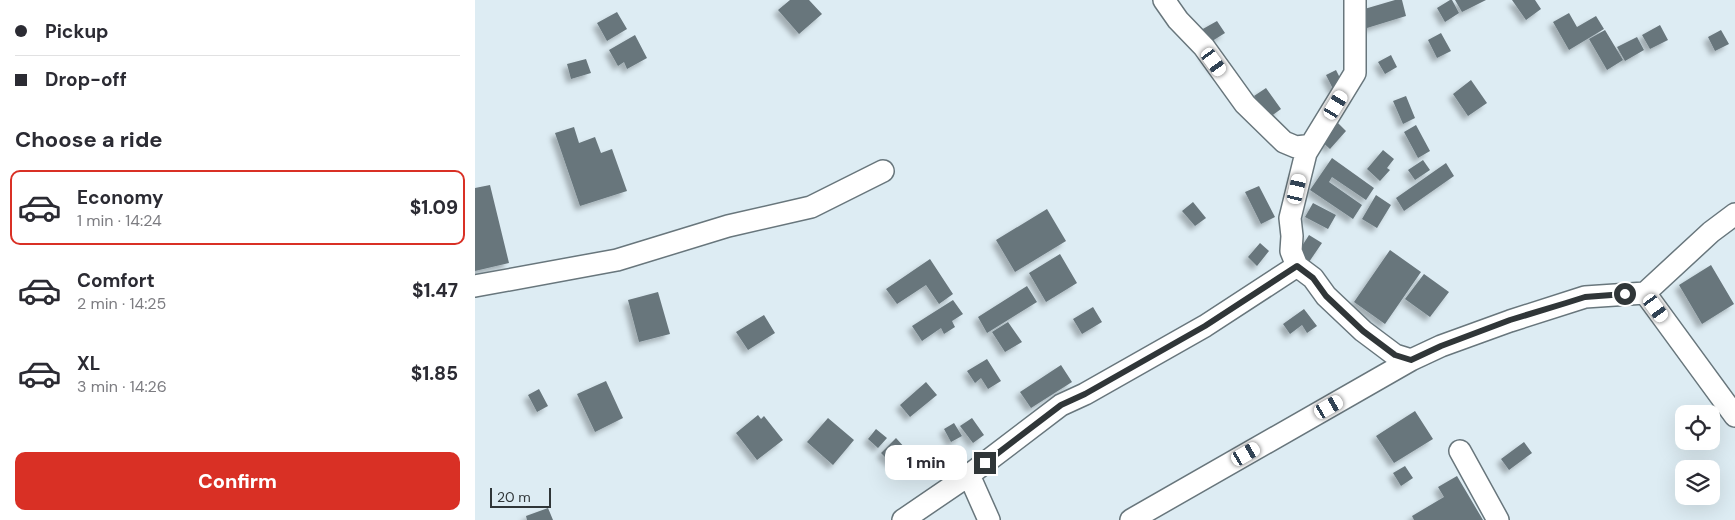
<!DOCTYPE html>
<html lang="en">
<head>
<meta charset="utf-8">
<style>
  :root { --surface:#fff; --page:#f7f7f7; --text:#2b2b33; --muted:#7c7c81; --line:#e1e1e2; --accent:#d93025 }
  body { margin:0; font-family:"DM Sans",sans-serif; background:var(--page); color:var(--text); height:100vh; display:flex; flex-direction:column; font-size:19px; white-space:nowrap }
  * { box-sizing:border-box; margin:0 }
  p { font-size:16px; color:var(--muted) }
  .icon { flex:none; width:28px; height:28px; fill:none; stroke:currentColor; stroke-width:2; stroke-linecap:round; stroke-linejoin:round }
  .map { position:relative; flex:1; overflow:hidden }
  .sheet { display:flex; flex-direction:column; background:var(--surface); width:475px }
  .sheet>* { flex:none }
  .top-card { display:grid; align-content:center; height:110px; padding:0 15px; background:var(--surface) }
  .tools { position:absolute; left:1200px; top:405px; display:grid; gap:10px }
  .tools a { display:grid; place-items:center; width:45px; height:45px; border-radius:10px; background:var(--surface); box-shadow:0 5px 20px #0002; font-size:25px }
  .scale { position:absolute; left:15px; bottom:12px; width:61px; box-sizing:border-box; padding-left:5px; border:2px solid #303638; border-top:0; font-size:14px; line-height:18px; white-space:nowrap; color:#303638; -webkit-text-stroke:4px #ddecf3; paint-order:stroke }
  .end { position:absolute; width:22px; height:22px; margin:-11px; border:6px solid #303638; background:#fff; box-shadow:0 0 0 2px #fff }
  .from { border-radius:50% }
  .bubble { position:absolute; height:35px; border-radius:10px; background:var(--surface); box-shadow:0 5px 20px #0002; font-size:16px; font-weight:800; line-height:35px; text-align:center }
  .car { position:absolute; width:15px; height:30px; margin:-15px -8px; border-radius:6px; box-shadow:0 0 4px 1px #0007; background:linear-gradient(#fff 24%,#345 0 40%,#fff 0 76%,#345 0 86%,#fff 0) }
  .top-card b { display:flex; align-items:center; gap:18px; height:48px; font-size:19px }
  .top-card b+b { border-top:1px solid var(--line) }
  .top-card i { width:12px; height:12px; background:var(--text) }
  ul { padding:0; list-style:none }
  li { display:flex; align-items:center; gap:15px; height:75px; margin:0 10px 8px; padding:0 5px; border:2px solid transparent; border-radius:10px }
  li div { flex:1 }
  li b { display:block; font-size:19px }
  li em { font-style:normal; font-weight:800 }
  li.on { border-color:var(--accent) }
  li>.icon { width:45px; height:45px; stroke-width:1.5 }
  h2 { padding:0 15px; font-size:22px; line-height:60px }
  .primary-button { display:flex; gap:10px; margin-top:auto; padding:10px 15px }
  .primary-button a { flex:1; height:58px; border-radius:10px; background:var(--accent); color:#fff; font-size:20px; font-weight:800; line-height:58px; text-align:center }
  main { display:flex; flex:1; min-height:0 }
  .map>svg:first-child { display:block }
</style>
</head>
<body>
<main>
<section class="sheet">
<div class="top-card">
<b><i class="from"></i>Pickup</b>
<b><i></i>Drop-off</b>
</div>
<h2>Choose a ride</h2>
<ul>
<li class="on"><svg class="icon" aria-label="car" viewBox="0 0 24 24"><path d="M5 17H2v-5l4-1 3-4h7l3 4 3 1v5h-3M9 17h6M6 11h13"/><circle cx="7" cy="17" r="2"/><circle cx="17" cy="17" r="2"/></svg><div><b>Economy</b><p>1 min · 14:24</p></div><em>$1.09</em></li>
<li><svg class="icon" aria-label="car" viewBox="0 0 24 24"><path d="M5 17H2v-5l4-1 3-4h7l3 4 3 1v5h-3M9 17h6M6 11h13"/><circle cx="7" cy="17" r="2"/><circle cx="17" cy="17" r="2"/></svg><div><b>Comfort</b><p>2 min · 14:25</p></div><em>$1.47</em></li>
<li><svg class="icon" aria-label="car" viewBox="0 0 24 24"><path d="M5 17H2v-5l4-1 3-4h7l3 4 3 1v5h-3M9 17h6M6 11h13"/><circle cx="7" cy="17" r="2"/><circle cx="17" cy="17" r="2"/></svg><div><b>XL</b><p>3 min · 14:26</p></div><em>$1.85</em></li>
</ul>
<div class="primary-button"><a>Confirm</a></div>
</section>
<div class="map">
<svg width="1260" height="520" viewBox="0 0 1260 520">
  <defs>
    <filter id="shadow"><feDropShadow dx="-4.5" dy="4.5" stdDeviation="2.5" flood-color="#0004"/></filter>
  </defs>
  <rect width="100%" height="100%" fill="#ddecf3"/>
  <!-- building -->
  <path fill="#68767c" filter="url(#shadow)" d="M315,0H334L347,14L324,34L303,10Z
    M920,0H927L931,16L892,28L886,10Z
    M975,0H977L984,13L970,22L962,8Z
    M980,0H1011L987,12Z
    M1037,0H1060L1066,9L1051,20Z
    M142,12L152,29L132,41L122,23Z
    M1094,13L1102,27L1121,16L1129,29L1094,50L1078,22Z
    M742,21L750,33L734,43L726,30Z
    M1185,25L1193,40L1175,49L1167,35Z
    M1130,30L1148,60L1132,70L1114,39Z
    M1246,30L1254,44L1240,51L1233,37Z
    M966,33L976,51L962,58L953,40Z
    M160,35L172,58L152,69L149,62L143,66L134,50Z
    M1162,37L1169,50L1150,61L1142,47Z
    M916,55L922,67L910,74L903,62Z
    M111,59L116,73L96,79L92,64Z
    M861,70L869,86L859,91L851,75Z
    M996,80L1012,103L993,116L978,94Z
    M791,88L806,109L795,117L779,96Z
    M931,96L940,118L928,124L918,101Z
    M861,121L871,131L855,149L844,139Z
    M941,125L955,151L943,158L929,132Z
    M99,127L104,143L120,137L126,153L137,149L152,191L105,206L80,133Z
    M908,150L919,159L912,168L915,170L905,181L892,169Z
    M857,158L899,188L891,200L857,177L854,182L887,205L878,219L835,190Z
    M948,160L955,170L940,180L933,170Z
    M971,163L979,176L929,211L921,198Z
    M15,185L34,263L0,271V188Z
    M784,186L800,217L786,224L770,192Z
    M901,195L916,205L902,228L887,219Z
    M718,202L731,218L720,226L707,211Z
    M838,203L861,215L853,229L830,217Z
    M572,209L591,241L540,272L521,240Z
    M834,235L847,243L834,262L822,254Z
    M785,243L794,251L782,266L773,257Z
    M915,250L946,272L910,324L879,302Z
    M585,254L602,283L571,302L554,273Z
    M455,259L478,294L464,304L451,285L422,304L411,289Z
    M1236,265L1259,304L1227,324L1204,285Z
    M949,274L974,292L955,317L930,299Z
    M552,286L562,302L512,333L503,317Z
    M183,292L195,334L164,342L153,300Z
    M478,300L488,314L477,321L480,327L469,334L466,328L447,341L437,326Z
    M618,307L627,322L607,334L598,319Z
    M829,309L842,326L832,333L827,325L815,334L808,324Z
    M289,315L300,333L273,350L261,332Z
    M533,322L547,342L530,352L517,332Z
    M512,359L526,381L513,389L506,378L500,383L492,371Z
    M586,365L597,382L556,408L545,392Z
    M131,381L148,418L120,432L102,394Z
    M451,382L462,395L435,417L425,405Z
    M64,389L73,406L62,412L53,395Z
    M940,411L958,439L919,463L901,436Z
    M283,415L286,419L289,416L308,440L282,460L261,433Z
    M353,418L379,440L358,465L332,442Z
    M497,418L509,435L498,443L485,426Z
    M479,423L487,436L476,442L469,429Z
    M401,429L412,438L403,448L393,439Z
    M421,438L431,449L416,463L406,453Z
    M1049,442L1057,453L1034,470L1026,459Z
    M465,449L473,458L464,466L455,457Z
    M930,466L938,478L926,486L918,473Z
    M982,476L1008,520H939L937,516L969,497L963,487Z
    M73,508L78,520H52L51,516Z"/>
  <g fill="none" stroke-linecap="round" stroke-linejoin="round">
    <!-- street casing -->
    <g stroke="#68767c" stroke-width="24">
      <path id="street" d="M689,0L703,20L729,47L770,104L809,142L821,147L830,146L831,153L815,218L817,236L816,251L822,266L838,278L851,296L888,331L920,355L936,360
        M831,153L880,73V0
        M0,286L142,260L253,226L336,207L408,171
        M1170,293L1260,416
        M985,451L1023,520
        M494,475L514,520
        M428,520L494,475L586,405L610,394L730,326L822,266
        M656,520L936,360L966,346L1035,321L1110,297L1170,293L1236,232L1260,214"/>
    </g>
    <!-- street -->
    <use href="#street" stroke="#fff" stroke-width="21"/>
  </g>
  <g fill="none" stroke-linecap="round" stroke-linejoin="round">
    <!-- route -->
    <path stroke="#303638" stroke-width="6" d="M510,463L586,405L610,394L730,326L822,266L838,278L851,296L888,331L920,355L936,360L966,346L1035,320L1091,303L1110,297L1150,294"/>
  </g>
</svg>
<div class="tools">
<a><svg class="icon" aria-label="locate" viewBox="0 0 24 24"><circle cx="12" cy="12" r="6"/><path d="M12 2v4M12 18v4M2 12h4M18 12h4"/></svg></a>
<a><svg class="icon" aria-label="layers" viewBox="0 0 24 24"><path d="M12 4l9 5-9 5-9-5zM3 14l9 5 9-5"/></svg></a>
</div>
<div class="scale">20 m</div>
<i class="end from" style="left:1150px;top:294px"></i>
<i class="end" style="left:510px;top:463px"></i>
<div class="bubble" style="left:410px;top:445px;width:82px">1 min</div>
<i class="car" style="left:739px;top:62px;rotate:144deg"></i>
<i class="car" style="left:861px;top:105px;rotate:31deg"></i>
<i class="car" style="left:822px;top:189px;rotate:13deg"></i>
<i class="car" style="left:1181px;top:308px;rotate:144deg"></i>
<i class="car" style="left:854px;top:407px;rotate:60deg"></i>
<i class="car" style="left:771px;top:454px;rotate:60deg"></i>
</div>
</main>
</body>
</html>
